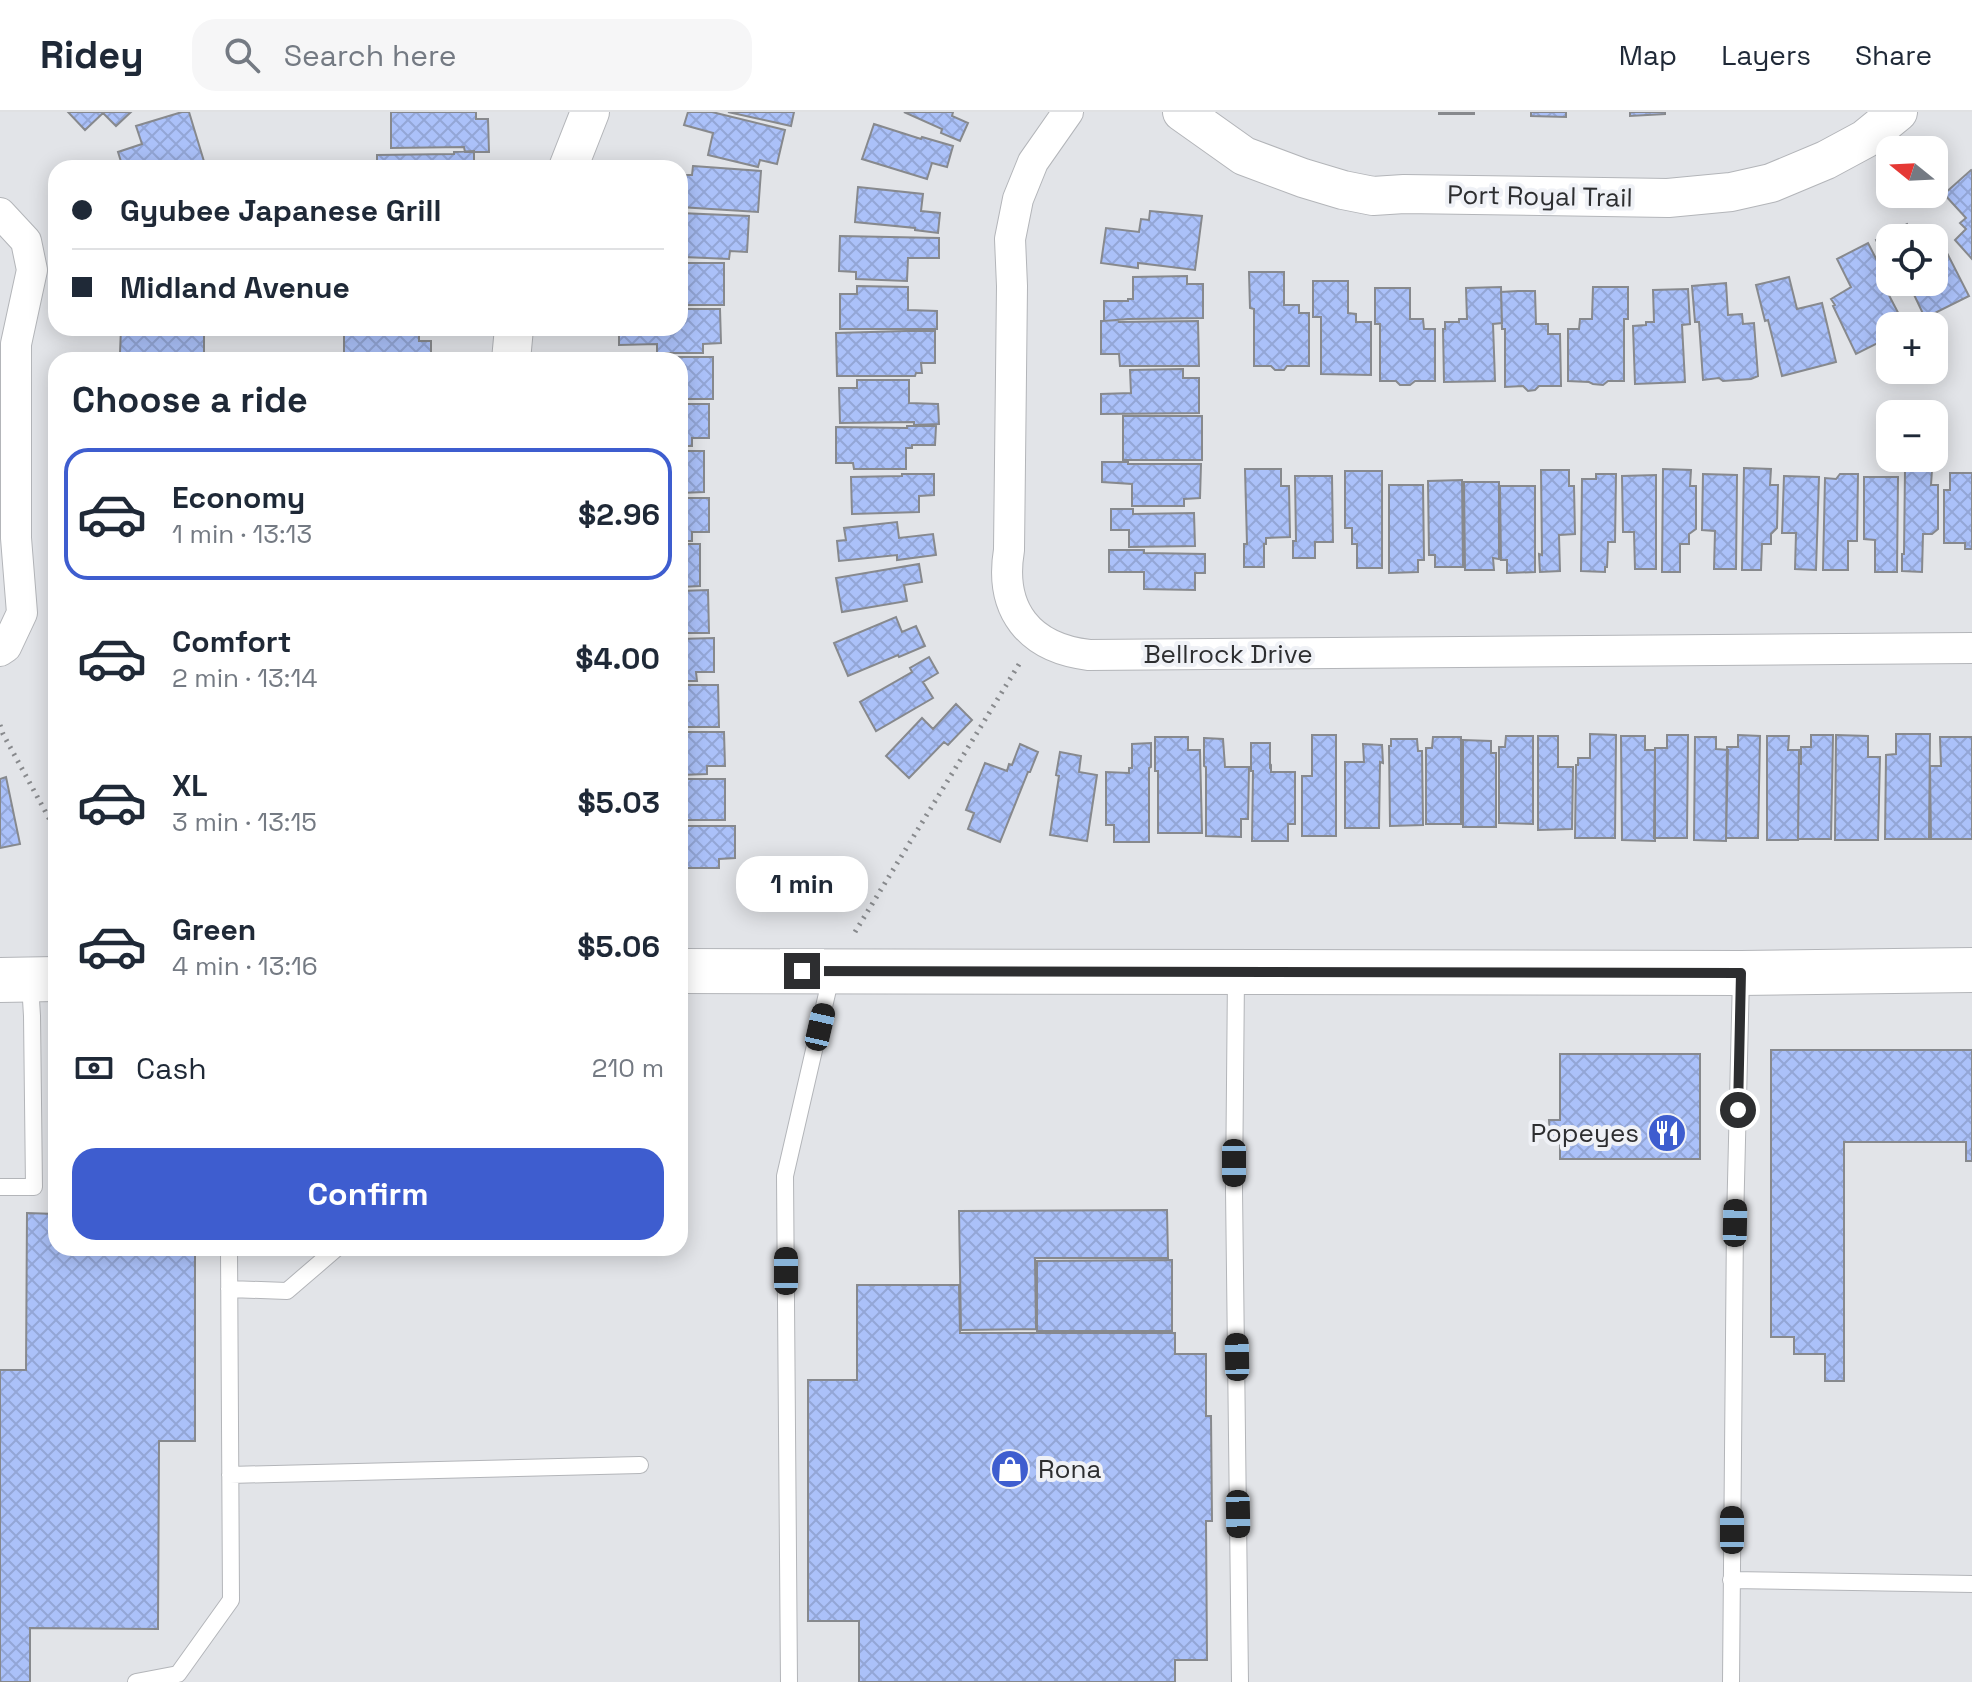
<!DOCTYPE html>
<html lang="en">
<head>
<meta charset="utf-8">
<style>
  :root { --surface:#fff; --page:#f6f6f7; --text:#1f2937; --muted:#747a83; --line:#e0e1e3; --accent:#3e5dcf }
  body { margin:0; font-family:"Space Grotesk",sans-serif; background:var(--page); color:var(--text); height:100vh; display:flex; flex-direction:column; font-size:30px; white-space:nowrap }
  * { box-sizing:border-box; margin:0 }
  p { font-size:26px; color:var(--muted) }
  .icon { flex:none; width:44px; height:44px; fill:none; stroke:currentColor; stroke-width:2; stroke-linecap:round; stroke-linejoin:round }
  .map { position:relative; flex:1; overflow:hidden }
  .details { position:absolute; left:48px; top:240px; width:640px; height:904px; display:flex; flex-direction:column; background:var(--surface); border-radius:24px; box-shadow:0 4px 20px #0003 }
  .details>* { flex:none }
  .banner { position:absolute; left:48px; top:48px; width:640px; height:176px; border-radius:24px; box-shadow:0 4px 20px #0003; display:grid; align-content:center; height:176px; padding:0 24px; background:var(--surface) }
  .needle { width:52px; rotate:288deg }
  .tools { position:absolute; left:1876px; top:24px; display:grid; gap:16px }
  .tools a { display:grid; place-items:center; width:72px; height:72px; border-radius:16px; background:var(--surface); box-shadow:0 4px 20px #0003; font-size:40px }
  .end { position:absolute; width:36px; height:36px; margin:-18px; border:10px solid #2d2e30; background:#fff; box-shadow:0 0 0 4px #fff }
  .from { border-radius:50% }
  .bubble { position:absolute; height:56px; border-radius:24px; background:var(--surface); box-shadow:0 4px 20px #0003; font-size:26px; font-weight:700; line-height:56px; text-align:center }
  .car { position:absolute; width:24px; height:48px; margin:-24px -12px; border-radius:10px; box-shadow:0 0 6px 2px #0007; background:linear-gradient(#222 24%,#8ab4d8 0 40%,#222 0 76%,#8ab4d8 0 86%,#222 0) }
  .banner b { display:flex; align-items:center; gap:28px; height:76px; font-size:30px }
  .banner b+b { border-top:2px solid var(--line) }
  .banner i { width:20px; height:20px; background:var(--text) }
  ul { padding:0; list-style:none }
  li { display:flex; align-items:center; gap:24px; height:132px; margin:0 16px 12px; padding:0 8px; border:4px solid transparent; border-radius:24px }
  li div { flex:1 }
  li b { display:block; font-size:30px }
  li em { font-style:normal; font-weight:700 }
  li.current { border-color:var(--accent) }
  li>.icon { width:72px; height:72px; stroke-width:1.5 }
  h2 { padding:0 24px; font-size:36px; line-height:96px }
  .pay { display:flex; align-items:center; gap:20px; height:88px; padding:0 24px; font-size:30px }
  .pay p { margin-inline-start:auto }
  .button { display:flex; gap:16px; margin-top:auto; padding:16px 24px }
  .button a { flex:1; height:92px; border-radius:24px; background:var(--accent); color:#fff; font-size:32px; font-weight:700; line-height:92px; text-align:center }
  header { display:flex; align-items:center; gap:48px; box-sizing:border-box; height:112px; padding:0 40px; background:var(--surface); border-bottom:2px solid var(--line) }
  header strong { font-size:38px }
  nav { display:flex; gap:44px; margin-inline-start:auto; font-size:28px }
  .search { width:560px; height:72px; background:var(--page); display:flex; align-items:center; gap:20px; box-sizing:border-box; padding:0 28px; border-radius:24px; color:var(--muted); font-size:30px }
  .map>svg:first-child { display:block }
</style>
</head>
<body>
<header>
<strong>Ridey</strong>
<div class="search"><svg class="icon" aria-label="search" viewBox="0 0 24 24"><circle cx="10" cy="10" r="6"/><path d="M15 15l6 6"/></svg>Search here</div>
<nav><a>Map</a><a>Layers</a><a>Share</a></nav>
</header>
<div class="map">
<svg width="1972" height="1570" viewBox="0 0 1972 1570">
  <defs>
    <pattern id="building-cross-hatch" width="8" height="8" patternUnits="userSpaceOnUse" patternTransform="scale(2)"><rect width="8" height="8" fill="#abc1f9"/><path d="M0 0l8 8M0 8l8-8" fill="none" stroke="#93a6d6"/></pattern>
  </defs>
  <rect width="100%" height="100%" fill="#e2e4e8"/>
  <!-- building -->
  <path fill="url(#building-cross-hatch)" stroke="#87898d" stroke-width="2" d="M68,0H131L116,14L103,1L85,18Z
    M182,0H189L206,56H123L118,40L142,32L136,14Z
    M391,0H476V7H488L489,40H465L464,35L391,36Z
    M688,0H712L785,18L777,52L760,48L758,55L708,43L713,21L684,13Z
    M728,0H794L791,14Z
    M904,0H953L952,4L968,11L960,29L941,21L942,17Z
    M1439,0H1474V2H1439Z
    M1531,0H1566V5L1531,4Z
    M1630,0H1665V2L1630,4Z
    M874,12L921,27L922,25L953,34L947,55L932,51L927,67L862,47Z
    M474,39V56H377V43L454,42V40Z
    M693,54L761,59L758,100L680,95V63H692Z
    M1971,58L1972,59V147L1955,128L1966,117L1960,111L1966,106L1944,82Z
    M858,75L923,82L921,99L940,101L938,121L915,118V116L855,110Z
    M1150,99L1202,104L1195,158L1138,151V156L1101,151L1106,116L1139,120L1141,107L1149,108Z
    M680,101L749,104L747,140L730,139L729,147L684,145V136H680Z
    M1907,112L1914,126H1890V156L1876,128Z
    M840,124L939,126V146H908L907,169L856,167V160L839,159Z
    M1868,131L1885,164L1880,166L1905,214H1890V225L1856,242L1833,194L1835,193L1831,187L1851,175L1837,147Z
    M1946,139L1969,184L1925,206L1908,170H1934V145Z
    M680,151H724V193H680Z
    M1249,160H1284V193H1299V201H1309V254H1287L1284,258H1275L1271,254H1254V197L1250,196Z
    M1187,164V172H1203V206L1128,207L1104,209V189H1128V187H1133V165Z
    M1789,165L1797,197L1822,191L1836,250L1782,264L1768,208L1765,209L1756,173Z
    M1313,169H1348V201L1356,202V210H1371V263L1321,262V205H1313Z
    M1726,171L1728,203L1742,202L1743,212L1754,211L1758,264L1751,267L1723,269L1719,266L1703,268L1699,210H1695L1692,174Z
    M857,174L908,175V198L937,199V217H840V182H857Z
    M1501,175L1502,211L1493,212L1495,269L1444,270L1443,217H1445V210H1459V207H1467L1466,176Z
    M1593,175H1628V207H1624V269H1608L1603,273L1593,272L1589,270L1568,269V217H1579L1580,207H1592Z
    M1375,176H1410V207H1423L1424,217H1435V269H1415L1410,273H1400L1396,269H1380V212H1375Z
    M1688,177L1690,212L1682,213L1685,270L1635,272L1633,214L1646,213V210H1654L1653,178Z
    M1518,179H1535L1536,212H1548V222H1560L1561,274H1539L1535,278L1528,279L1523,274L1505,275V217H1502L1501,180Z
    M680,197H720L721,231L703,232V241H657V232L619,233V216H680Z
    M1119,208V210L1198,209L1199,254H1120L1119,242H1101V209Z
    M121,216H204V248H137V241H120Z
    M336,216H395V221H336Z
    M906,219H935V251H921L922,261H916L915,264H837L836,221Z
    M344,223H419V229H431V248H344Z
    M640,245H713V287H680V248H640Z
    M1183,257V266H1199V301L1101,302V282L1131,281L1130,258Z
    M857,268H909V291L938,292L939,312L914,313V310L840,311L839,276H857Z
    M680,292H709V326H692V334H680Z
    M1123,304H1202V348H1123Z
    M907,314H936L935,333H912V336H906V357H854L853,351H836V315L907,316Z
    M680,339H704V380L680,381Z
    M1102,350H1128V352H1201L1200,386L1184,387V394H1132V372L1102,370Z
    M1744,356L1771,357L1770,373H1778L1777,416L1771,422V432H1762L1761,458H1742Z
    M1245,357H1281V374H1289L1290,425L1266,426V432H1264V455H1244V432H1247Z
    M1663,357L1691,358L1690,374H1696V417L1689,422V432H1680V460H1662Z
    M1905,357L1932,358L1931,373H1938V417L1932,422H1923L1922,460L1902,459V442H1904Z
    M1541,358H1569V374H1574L1575,422L1559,423L1560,459L1540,460L1539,442L1542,443Z
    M1345,359H1382V456H1357V432H1352V416H1345Z
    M1950,361H1972V437H1965V431H1944V378H1950Z
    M902,362H934V383L919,384V400L852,402L851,365L902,364Z
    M1596,362H1616L1615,430H1608L1607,455H1605V460L1581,459L1582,367H1596Z
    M1703,362L1737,363L1736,457H1714L1715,419L1702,418Z
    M1840,362H1858L1857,429H1848V458H1823L1825,366L1836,367Z
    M1656,363V457H1635L1634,420H1623L1622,364Z
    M1295,364H1332L1333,430H1315V446H1293V429H1296Z
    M1784,364L1819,365L1816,458L1795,457L1796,421H1782Z
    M1864,365H1898L1897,460H1875V428L1864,427Z
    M1462,368L1463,455H1435V443H1429L1428,369Z
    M1464,370H1499V447L1493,446L1494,458H1465Z
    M1389,373H1423L1424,448H1418V460L1389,461Z
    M1500,374H1535V460L1507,461V448H1501Z
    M680,386H709V420H692V429H680Z
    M1111,397H1133V402L1194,401L1195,434L1129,435V418H1111Z
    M897,410L899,426L933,422L936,443L897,448V443L839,449L837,429L846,428L844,416Z
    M680,432H700V474L680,475Z
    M1109,438H1144V441L1205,442V461H1195V478L1144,477V460H1109Z
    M919,452L922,470L904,473L907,489L842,500L836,466Z
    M708,478L709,521H680V479Z
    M896,505L902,520L916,514L925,534L899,545L898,543L848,564L834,531Z
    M714,526V560H696L697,569H680V527Z
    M929,545L938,561L923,570L933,586L876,619L860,590L912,560L910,556Z
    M680,573H718L719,615H680Z
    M956,592L972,608L948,633L944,630L909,666L886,644L922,606L933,617Z
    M680,620H724L725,654H707V662L680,663Z
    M1590,622L1616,623L1615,726H1575L1576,653H1578V646H1590Z
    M1896,622H1930L1929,727H1885L1886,643L1896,642Z
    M1312,623H1336V724H1302V664H1312Z
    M1667,623H1688L1687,726H1654L1655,636H1667Z
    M1738,623L1760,624L1758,726H1726L1727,635H1738Z
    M1811,623H1833L1831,727H1798L1799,652H1801V635H1811Z
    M1836,623L1868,624V645H1880L1878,728H1835Z
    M1506,624H1533V712L1499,711V635H1505Z
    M1538,624H1558V655H1573L1572,717L1538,718Z
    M1621,624H1645V638H1655V729L1622,728Z
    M1767,624H1789L1788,638H1799L1798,728H1767Z
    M1155,625H1188V638H1200L1202,721H1158V659H1155Z
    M1433,625H1461V712H1426V636H1432Z
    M1695,625H1716V637L1728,638L1726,729L1694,728Z
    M1940,625H1972V727H1931L1930,654H1941Z
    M1204,626L1223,627L1225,655H1249L1248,707H1241V725L1206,724V655L1204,654Z
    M1391,627H1417L1418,639H1422L1423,713L1390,714L1389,634H1391Z
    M1463,628L1491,629V641H1496V715H1463Z
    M1151,631V655L1149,656V730H1114V713H1106V660L1129,661V656H1132V632Z
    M1251,631H1270V655L1271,654V660H1295V712H1288V729H1252L1253,659H1251Z
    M1020,632L1038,640L1030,660H1028L1000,730L968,717L974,701L966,698L985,651L1007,659L1009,652L1012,653Z
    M1363,632L1382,633L1383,651L1380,650L1379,716H1345V650H1364Z
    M1060,640L1081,644L1079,660L1097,663L1087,729L1050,723L1059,664L1056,663Z
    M6,665L20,732L0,736V667Z
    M680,667H725V708H680Z
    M680,714H735V746L719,747V756H680Z
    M1771,938H1972V1049H1966V1030H1844V1269H1825V1242H1794V1225H1771Z
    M1560,942H1700V1047H1560V1026H1550L1549,1008H1560Z
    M1167,1098L1168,1146H1035L1036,1217L961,1218L959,1099Z
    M27,1101L56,1102V1136H195V1329H159L158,1517L30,1516V1570H0V1258H26Z
    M1172,1148V1219H1037V1149Z
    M857,1173H959L960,1221H1175V1242H1206V1304H1211L1212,1409H1206L1207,1548H1175V1570H859V1509H808V1268H857Z"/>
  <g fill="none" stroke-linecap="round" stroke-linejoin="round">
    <!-- service casing -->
    <g stroke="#b3b5b9" stroke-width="18">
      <path id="service" d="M1236,864L1234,1078L1240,1570
        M0,1075H34L32,904L30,871
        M229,1177L287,1179L337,1136
        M230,1363L640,1353
        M1731,1468L1972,1472
        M136,1570L178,1562L231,1488L229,1136
        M789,1570L785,1064L832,860
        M1731,1570L1735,1111L1741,864"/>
    </g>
    <!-- minor casing -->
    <g stroke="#b3b5b9" stroke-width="32">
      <path id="minor" d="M1068,0L1033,50L1018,87L1010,127L1012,174L1009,438C999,498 1029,536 1089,543L1972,536
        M0,101L26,129L32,158L16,232V426L22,501L6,535L0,539"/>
    </g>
    <!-- tertiary casing -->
    <g stroke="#b3b5b9" stroke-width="40">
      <path id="tertiary" d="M1182,0L1244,44L1303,66L1343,78L1373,84L1404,82L1668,86L1731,80L1771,71L1826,48L1865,27L1898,0
        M568,56L590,0
        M511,248L514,216"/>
    </g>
    <!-- secondary casing -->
    <g stroke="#b3b5b9" stroke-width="46">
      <path id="secondary" d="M680,859L1741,861L1972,858
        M0,868L56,867"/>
    </g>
    <!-- path -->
    <path stroke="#888a8d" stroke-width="5" stroke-dasharray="2 6" stroke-linecap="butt" d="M0,613L3,622L56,719
      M855,820L1021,549"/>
    <!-- service -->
    <use href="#service" stroke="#fff" stroke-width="16"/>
    <!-- minor -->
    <use href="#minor" stroke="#fff" stroke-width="30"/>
    <!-- tertiary -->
    <use href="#tertiary" stroke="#fff" stroke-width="38"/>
    <!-- secondary -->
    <use href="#secondary" stroke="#fff" stroke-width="44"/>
  </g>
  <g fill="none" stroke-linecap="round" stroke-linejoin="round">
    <!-- route -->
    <path stroke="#2d2e30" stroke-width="10" d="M802,859L1741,861L1738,998"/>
  </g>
  <!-- icons -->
  <defs>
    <g id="restaurant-disc" transform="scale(2)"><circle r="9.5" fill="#3e5dcf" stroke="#eff1f6"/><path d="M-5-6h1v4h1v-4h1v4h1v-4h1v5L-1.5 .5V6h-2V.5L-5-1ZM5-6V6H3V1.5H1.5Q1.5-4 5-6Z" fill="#fff"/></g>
    <g id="shop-disc" transform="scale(2)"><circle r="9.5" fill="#3e5dcf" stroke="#eff1f6"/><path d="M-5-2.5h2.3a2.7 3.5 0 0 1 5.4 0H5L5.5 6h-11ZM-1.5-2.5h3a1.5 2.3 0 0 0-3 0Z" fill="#fff"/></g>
  </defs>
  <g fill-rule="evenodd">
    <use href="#restaurant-disc" x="1667" y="1021"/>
    <use href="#shop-disc" x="1010" y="1357"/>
  </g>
  <g text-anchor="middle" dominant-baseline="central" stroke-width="8" stroke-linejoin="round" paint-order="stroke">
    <!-- street labels -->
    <g font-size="26" fill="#2d2e30" stroke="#eff1f6">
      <text transform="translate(1540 84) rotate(1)">Port Royal Trail</text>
      <text x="1228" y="542">Bellrock Drive</text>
    </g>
    <!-- poi labels -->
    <g font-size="26" fill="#2d2e30" stroke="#eff1f6" text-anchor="end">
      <text x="1639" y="1021">Popeyes</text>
      <text x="1038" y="1357" text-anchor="start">Rona</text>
    </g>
  </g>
</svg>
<div class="tools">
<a><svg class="needle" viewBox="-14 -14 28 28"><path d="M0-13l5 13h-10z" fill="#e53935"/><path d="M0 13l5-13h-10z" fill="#747a83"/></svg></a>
<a><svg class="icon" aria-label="locate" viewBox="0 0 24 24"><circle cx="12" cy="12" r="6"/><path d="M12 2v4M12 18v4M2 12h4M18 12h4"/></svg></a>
<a>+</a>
<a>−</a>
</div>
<i class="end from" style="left:1738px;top:998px"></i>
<i class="end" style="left:802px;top:859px"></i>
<div class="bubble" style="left:736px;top:744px;width:132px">1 min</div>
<i class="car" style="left:820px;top:915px;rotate:13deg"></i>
<i class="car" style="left:1234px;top:1051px;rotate:180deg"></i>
<i class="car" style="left:1735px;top:1111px;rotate:1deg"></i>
<i class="car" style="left:786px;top:1159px;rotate:0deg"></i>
<i class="car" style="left:1237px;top:1245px;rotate:359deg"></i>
<i class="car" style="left:1238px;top:1402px;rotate:179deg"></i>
<i class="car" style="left:1732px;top:1418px;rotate:0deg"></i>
<div class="banner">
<b><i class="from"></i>Gyubee Japanese Grill</b>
<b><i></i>Midland Avenue</b>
</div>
<section class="details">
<h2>Choose a ride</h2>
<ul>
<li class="current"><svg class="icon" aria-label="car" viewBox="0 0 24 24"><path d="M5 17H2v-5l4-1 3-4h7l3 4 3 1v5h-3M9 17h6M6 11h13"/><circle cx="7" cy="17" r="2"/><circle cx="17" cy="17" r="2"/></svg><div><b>Economy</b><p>1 min · 13:13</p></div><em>$2.96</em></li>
<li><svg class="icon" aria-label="car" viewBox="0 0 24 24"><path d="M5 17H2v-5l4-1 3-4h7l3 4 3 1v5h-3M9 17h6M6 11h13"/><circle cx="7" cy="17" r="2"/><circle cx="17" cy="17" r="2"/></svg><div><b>Comfort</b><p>2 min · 13:14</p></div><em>$4.00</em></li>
<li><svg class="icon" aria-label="car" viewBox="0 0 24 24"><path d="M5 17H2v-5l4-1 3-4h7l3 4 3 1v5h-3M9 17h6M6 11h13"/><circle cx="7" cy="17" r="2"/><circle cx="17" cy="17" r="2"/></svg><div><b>XL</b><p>3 min · 13:15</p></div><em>$5.03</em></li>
<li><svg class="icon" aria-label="car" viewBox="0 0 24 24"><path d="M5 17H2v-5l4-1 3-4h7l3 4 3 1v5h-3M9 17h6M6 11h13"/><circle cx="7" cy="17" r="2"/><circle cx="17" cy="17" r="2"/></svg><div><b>Green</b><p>4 min · 13:16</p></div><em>$5.06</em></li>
</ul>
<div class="pay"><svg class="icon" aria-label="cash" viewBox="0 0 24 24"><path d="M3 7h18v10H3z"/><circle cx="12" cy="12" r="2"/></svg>Cash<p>210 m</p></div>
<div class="button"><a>Confirm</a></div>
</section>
</div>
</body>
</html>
